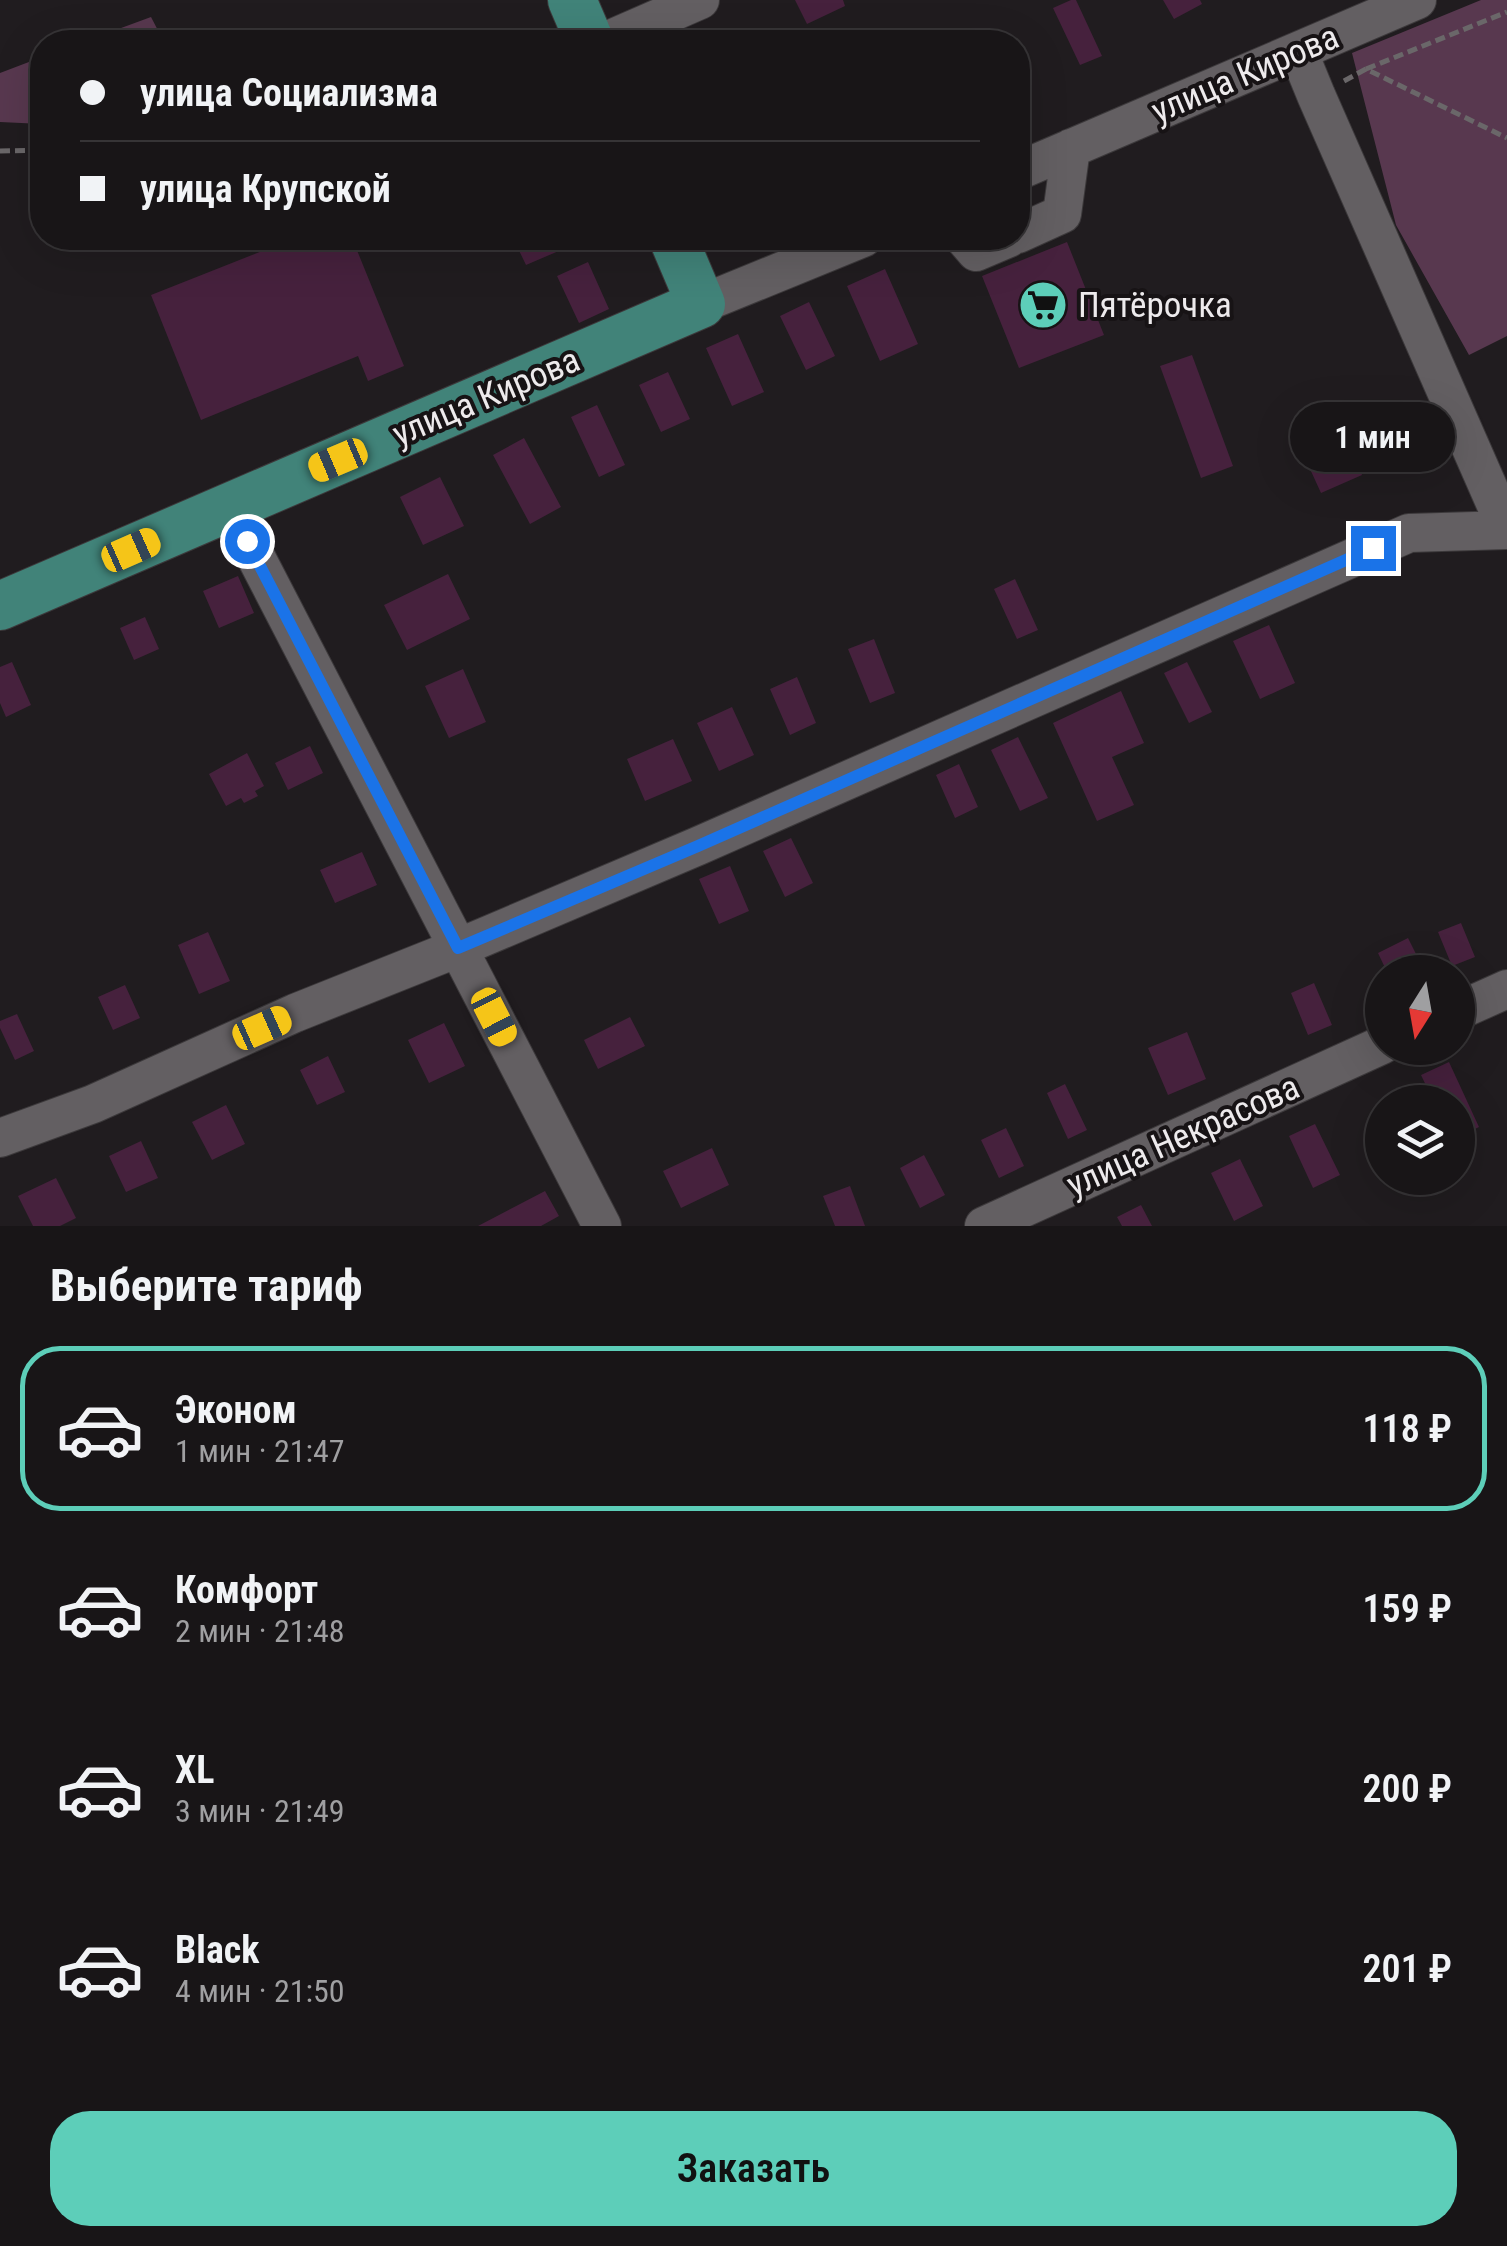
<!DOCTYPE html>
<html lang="ru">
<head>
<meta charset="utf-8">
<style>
  :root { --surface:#181517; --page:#211e20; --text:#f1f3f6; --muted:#9f9fa1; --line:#363436; --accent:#5dceb9 }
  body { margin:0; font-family:"Roboto Condensed",sans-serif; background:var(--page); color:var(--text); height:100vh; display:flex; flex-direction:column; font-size:38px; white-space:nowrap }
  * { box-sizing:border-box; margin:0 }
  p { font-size:32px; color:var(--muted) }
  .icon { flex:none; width:55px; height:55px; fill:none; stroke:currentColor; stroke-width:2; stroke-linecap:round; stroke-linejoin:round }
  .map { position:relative; height:1226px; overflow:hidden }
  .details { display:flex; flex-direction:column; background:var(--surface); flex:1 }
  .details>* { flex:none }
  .guide { position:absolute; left:30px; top:30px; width:1000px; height:220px; border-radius:40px; box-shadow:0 10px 40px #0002,0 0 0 2px var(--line); display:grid; align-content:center; height:220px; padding:0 50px; background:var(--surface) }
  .needle { width:65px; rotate:191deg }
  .tools { position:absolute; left:1365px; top:955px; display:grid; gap:20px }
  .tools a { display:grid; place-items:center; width:110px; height:110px; border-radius:50%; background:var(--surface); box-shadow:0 10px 40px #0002,0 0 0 2px var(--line); font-size:50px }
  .end { position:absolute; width:45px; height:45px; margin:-22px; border:12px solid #1a73e8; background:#fff; box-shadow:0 0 0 5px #fff }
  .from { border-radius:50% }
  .bubble { position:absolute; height:70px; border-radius:35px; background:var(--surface); box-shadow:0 10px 40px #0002,0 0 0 2px var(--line); font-size:32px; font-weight:600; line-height:70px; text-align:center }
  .car { position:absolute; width:30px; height:60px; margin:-30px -15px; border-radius:12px; box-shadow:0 0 8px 2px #0007; background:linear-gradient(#f5c518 24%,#345 0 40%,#f5c518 0 76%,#345 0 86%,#f5c518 0) }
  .guide b { display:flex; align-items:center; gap:35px; height:95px; font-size:38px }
  .guide b+b { border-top:2px solid var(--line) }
  .guide i { width:25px; height:25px; background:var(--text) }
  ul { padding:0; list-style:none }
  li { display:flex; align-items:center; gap:30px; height:165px; margin:0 20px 15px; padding:0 30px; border:5px solid transparent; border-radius:40px }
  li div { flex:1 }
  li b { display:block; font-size:38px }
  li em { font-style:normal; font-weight:600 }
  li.on { border-color:var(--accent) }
  li>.icon { width:90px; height:90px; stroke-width:1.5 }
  h2 { padding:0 50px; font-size:45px; line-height:120px }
  .primary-button { display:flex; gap:20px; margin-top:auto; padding:20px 50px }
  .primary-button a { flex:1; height:115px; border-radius:40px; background:var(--accent); color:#111; font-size:40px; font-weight:600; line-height:115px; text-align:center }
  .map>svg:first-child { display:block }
</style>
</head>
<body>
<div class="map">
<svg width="1507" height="1226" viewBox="0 0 1507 1226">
  <rect width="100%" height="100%" fill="#201c1f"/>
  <!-- green -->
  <path fill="#58384f" d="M1481,0H1507V336L1469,355L1396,225L1352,53Z
    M151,17L164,42H83Z
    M42,57V124L0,122V73Z"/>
  <!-- building -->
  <path fill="#46213d" d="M795,0H843L845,6L807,24Z
    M1071,0H1076L1102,56L1080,65L1053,8Z
    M1163,0H1200L1202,4L1174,19Z
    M295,238H352L404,366L368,381L358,356L201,420L151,295Z
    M513,238H589L526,265Z
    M1067,242L1104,335L1019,368L982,276Z
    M588,262L609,309L579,323L557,276Z
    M885,269L918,344L880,361L847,286Z
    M809,302L835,356L806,370L780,316Z
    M738,334L764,392L732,406L706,348Z
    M1192,355L1233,466L1201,478L1160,366Z
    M668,372L690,419L661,432L639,385Z
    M597,405L625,465L599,477L571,417Z
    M1341,429L1362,475L1321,493L1300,447Z
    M524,438L561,507L530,524L493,455Z
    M440,477L464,526L423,545L400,497Z
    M448,574L470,619L407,650L384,605Z
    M238,576L254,613L219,628L203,591Z
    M1015,579L1038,630L1017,639L994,589Z
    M145,617L159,649L134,660L120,628Z
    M1269,625L1295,683L1260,699L1233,641Z
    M874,639L895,693L870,703L848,649Z
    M12,662L31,705L6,717L0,703V667Z
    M1187,662L1212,712L1189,723L1164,673Z
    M463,669L486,722L449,738L425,686Z
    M797,677L816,723L790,735L770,689Z
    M1121,691L1144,743L1112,757L1134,805L1097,821L1053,723Z
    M732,707L754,755L719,771L697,723Z
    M1018,737L1048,798L1020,811L991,750Z
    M673,739L692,781L645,801L627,759Z
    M310,746L323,773L288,790L275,763Z
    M247,753L264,786L255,791L258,796L244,803L241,798L226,806L209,774Z
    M959,764L978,807L955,818L936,775Z
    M791,838L813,883L785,897L763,851Z
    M362,852L377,885L335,903L320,870Z
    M730,866L749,911L719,924L699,879Z
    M1461,923L1475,957L1452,966L1438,932Z
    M208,932L230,981L199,994L178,945Z
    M1408,938L1425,972H1387L1378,953Z
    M1314,983L1332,1025L1308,1035L1291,993Z
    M125,985L140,1018L113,1030L98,997Z
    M17,1014L34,1051L15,1060L0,1028V1021Z
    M630,1017L645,1046L598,1069L584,1040Z
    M444,1023L465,1066L429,1083L408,1040Z
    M1187,1032L1206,1079L1168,1095L1148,1048Z
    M328,1056L345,1092L317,1105L300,1070Z
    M1449,1062L1479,1127L1458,1137V1102H1434L1421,1075Z
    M1065,1084L1087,1130L1068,1139L1047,1093Z
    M226,1105L245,1144L212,1160L192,1122Z
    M1315,1124L1340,1175L1313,1188L1289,1136Z
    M1006,1128L1024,1166L999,1178L981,1140Z
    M141,1141L158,1178L126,1192L109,1156Z
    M712,1148L729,1185L681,1208L663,1171Z
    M924,1155L945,1195L920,1208L900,1168Z
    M1240,1159L1263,1206L1234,1221L1211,1173Z
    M56,1178L76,1218L60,1226H33L18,1196Z
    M850,1186L865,1226H835L823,1196Z
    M545,1191L559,1216L541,1226H478Z
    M1141,1205L1152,1226H1122L1117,1217Z"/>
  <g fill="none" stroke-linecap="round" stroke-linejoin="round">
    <!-- minor casing -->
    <g stroke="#3c393b" stroke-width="40">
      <path id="minor" d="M604,42L700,0
        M1018,171L1417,0
        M1018,234L1062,214L1071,148
        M964,238L976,252L1009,238
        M701,304L863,238
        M230,507L602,1226
        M1458,1011L1507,989
        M0,1138L93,1104L295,1013L458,948L698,846L1409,533L1507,530L1316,95L1298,51
        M984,1226L1382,1045"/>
    </g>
    <!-- major casing -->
    <g stroke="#3c393b" stroke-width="50">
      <path id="major" d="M572,0L590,42
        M0,606L701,304L673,238"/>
    </g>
    <!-- path -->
    <path stroke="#6a6769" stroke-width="5" stroke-dasharray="10 5" stroke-linecap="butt" d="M1366,69L1507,12
      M1344,81L1366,69L1507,138
      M0,151L42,150"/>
    <!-- minor -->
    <use href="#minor" stroke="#635f62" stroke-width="38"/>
    <!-- major -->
    <use href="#major" stroke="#418379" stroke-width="48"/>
  </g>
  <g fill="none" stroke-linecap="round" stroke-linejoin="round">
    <!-- route -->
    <path stroke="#1a73e8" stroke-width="12" d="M247,541L458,948L698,846L1373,548"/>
  </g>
  <!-- icons -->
  <defs>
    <g id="supermarket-disc" transform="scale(2.5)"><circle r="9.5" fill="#5dceb9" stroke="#171315"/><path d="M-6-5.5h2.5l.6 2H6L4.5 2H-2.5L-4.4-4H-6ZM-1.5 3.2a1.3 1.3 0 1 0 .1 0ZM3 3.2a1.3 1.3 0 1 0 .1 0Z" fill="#111"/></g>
  </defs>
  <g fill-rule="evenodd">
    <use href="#supermarket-disc" x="1043" y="305"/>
  </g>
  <g text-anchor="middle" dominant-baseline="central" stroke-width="8" stroke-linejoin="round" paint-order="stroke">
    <!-- street labels -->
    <g font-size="35" fill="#edeaec" stroke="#171315">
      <text transform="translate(1245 74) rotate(-23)">улица Кирова</text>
      <text transform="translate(486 397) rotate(-23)">улица Кирова</text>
      <text transform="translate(1183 1136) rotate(-24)">улица Некрасова</text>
    </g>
    <!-- poi labels -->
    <g font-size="35" fill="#edeaec" stroke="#171315" text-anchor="start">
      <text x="1078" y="305">Пятёрочка</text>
    </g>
  </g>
</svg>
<div class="tools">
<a><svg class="needle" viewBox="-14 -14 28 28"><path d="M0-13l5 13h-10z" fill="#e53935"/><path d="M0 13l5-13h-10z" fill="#9f9fa1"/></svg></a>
<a><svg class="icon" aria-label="layers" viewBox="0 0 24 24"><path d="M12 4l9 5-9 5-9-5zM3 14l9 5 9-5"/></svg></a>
</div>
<i class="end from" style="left:247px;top:541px"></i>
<i class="end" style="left:1373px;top:548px"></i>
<div class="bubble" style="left:1290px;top:402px;width:165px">1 мин</div>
<i class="car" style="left:338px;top:460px;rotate:247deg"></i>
<i class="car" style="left:131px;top:550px;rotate:66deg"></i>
<i class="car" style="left:494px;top:1017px;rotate:153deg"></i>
<i class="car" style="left:262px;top:1028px;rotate:66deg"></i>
<div class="guide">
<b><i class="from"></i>улица Социализма</b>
<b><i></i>улица Крупской</b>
</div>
</div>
<section class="details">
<h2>Выберите тариф</h2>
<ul>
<li class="on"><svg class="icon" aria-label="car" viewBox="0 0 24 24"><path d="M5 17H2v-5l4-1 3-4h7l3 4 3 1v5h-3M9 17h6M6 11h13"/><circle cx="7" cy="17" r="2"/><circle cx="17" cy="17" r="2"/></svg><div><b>Эконом</b><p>1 мин · 21:47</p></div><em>118 ₽</em></li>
<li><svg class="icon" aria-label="car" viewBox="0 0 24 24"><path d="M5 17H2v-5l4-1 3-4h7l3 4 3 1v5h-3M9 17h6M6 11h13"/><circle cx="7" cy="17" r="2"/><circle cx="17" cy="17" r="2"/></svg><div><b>Комфорт</b><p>2 мин · 21:48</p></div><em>159 ₽</em></li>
<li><svg class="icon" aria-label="car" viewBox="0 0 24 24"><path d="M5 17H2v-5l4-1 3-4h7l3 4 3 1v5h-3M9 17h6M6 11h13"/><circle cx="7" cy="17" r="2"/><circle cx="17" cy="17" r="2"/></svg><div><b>XL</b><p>3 мин · 21:49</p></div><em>200 ₽</em></li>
<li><svg class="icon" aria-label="car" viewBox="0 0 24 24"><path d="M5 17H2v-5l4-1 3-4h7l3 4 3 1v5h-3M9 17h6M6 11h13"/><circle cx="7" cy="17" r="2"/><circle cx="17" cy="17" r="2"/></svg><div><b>Black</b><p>4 мин · 21:50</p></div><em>201 ₽</em></li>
</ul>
<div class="primary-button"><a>Заказать</a></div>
</section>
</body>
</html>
